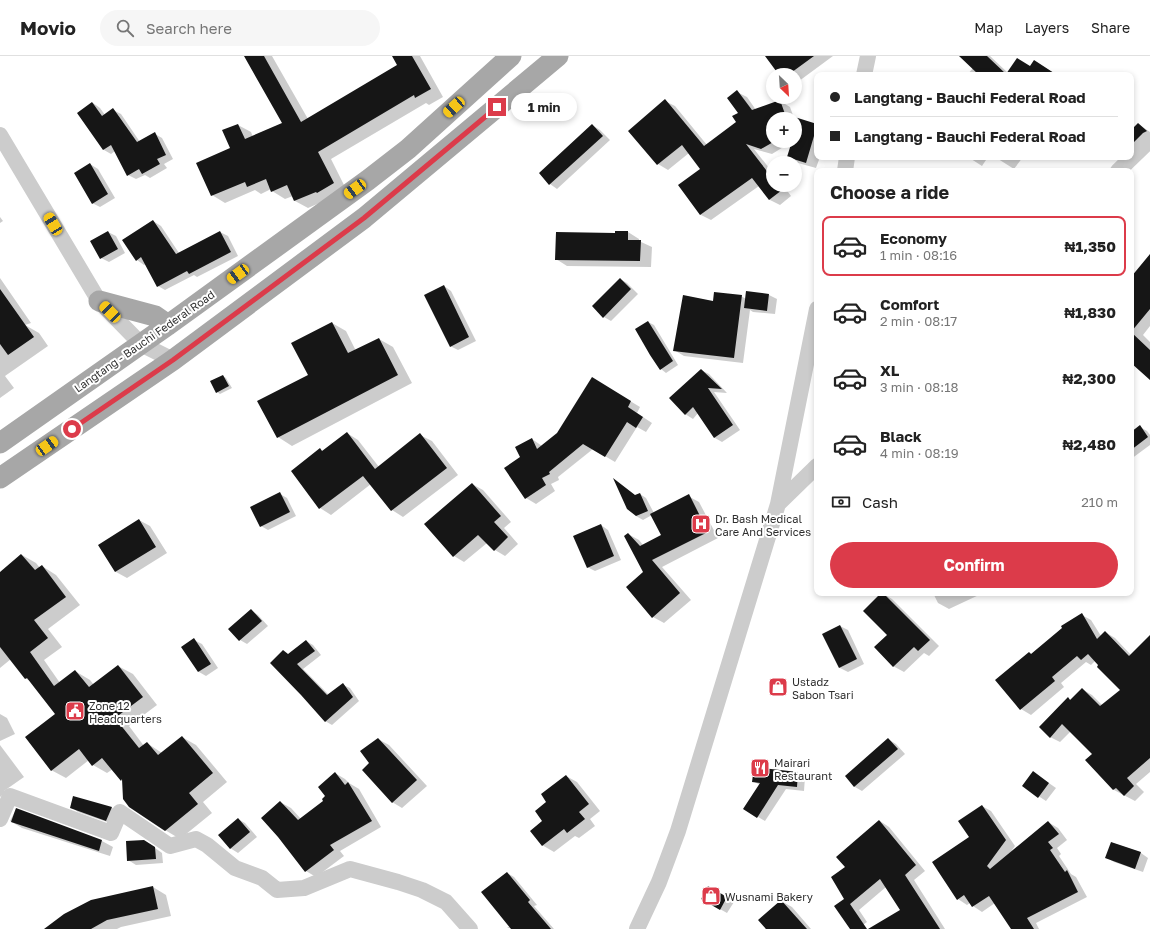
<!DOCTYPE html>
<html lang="en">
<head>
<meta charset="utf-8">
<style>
  :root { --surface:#fff; --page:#f6f6f6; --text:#222; --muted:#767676; --line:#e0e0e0; --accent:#dc3b4a }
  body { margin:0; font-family:"Golos Text",sans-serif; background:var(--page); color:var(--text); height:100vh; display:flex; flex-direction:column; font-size:15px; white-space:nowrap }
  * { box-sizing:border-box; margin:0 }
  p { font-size:13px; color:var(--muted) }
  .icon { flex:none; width:22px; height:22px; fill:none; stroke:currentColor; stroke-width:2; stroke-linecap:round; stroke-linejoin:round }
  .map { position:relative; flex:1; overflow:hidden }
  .sheet { position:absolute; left:814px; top:112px; width:320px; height:428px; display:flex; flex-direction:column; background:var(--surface); border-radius:8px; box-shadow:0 2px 6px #0003 }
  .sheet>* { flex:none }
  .banner { position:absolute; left:814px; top:16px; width:320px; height:88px; border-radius:8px; box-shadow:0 2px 6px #0003; display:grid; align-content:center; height:88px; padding:0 16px; background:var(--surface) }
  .needle { width:26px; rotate:155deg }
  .fabs { position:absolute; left:766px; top:12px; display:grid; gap:8px }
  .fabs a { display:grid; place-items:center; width:36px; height:36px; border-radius:50%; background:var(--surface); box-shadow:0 2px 6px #0003; font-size:20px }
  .end { position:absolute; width:18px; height:18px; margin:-9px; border:5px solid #dc3b4a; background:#fff; box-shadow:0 0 0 2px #fff }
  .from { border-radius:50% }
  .bubble { position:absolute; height:28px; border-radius:14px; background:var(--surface); box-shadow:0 2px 6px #0003; font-size:13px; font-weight:700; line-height:28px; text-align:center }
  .car { position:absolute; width:12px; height:24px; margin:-12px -6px; border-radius:5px; box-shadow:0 0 3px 1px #0007; background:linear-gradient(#f5c518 24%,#345 0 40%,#f5c518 0 76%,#345 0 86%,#f5c518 0) }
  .banner b { display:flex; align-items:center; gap:14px; height:38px; font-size:15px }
  .banner b+b { border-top:1px solid var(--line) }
  .banner i { width:10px; height:10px; background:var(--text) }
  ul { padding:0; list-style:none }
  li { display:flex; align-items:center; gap:12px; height:60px; margin:0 8px 6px; padding:0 8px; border:2px solid transparent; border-radius:8px }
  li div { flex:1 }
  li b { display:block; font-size:15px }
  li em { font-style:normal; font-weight:700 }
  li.current { border-color:var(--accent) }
  li>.icon { width:36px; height:36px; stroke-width:1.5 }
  h2 { padding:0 16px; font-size:18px; line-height:48px }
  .pay { display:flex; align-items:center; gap:10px; height:44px; padding:0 16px; font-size:15px }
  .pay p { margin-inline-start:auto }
  .cta { display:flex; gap:8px; margin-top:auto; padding:8px 16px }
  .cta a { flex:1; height:46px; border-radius:24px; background:var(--accent); color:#fff; font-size:16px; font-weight:700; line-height:46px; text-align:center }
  header { display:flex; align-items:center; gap:24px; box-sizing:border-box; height:56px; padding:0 20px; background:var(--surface); border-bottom:1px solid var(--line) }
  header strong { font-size:19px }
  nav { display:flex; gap:22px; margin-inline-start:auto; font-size:14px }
  .search { width:280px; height:36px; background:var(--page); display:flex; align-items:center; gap:10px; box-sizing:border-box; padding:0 14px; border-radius:22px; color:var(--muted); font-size:15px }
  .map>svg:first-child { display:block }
</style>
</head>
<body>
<header>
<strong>Movio</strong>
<div class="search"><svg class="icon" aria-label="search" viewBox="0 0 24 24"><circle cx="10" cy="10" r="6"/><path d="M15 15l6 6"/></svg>Search here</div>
<nav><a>Map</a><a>Layers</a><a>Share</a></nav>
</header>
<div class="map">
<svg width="1150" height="873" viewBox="0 0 1150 873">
  <rect width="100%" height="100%" fill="#fff"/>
  <!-- shadow -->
  <path fill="#0003" fill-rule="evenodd" d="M245,0H272L308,63L398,9L393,0H420L443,41L429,49L426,47L331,103L347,135L308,152L295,145L293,140L285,143L272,135L271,133L261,138L255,134L225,147L212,139L231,92L238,69L251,76L253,81L284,68Z
    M766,0H833L795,28V19H780Z
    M965,0H990L1008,17L1030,11L1034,5L1057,19H967L973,12Z
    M737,36L747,41L756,54L780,45L790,51L794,62L817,70V101H820L816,112L798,107L788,101L793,85L772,98L754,93L773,117V129H783L791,140L780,149L770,144L759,130L711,164L701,159L679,129L701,113L689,97L668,114L658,108L665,45L675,50L707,89L737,66L739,57ZM773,63H795V85H773Z
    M93,47L100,52L105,59L113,54L121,58L140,86L155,78L162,82L173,103L164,108L167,112L150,122L145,119L136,123L128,119L115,95L111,98L104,94L79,57Z
    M1138,68L1150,76L1137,94L1131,91V76Z
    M592,69L600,74L610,84L557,133L550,128L540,118Z
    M968,101H988L982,110Z
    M995,101H1023L1014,113Z
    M90,108L98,113L115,142L100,151L92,147Z
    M0,161L3,165L0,167Z
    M153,165L161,170L179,197L220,176L228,180L238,200L197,221L194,219L165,234L158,230L146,208L144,209L137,204Z
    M108,176L116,180L125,197L109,206L101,202Z
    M628,176L639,183V185L652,191L651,211L567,210L556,203L616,178Z
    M1150,208V270L1143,279L1150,286V323L1131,306V223Z
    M0,222L31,267L25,269L39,277L48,290L5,320L14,332L0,342Z
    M620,223L627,227L638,238L611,265L604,261Z
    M444,230L451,235L476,285L458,294L450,290Z
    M747,236L769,239L777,243L775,258L753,256L750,254L743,307L684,300L674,294L741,240L746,243Z
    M648,266L654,269L678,309L666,317L661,313Z
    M332,267L346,275L356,295L379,283L393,291L412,327L292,390L278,381L309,319Z
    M701,314L709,318L727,337L714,336L740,374L722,386L715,382L698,357L693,363L685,358Z
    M223,320L226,322L232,332L220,338L217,336Z
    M602,328L640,351L637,357L652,367L646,376L637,371L615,406L593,393L558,421L559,424L551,428L555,435L536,448L526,442L522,402L532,383L542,390L558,378Z
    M1140,371L1147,375L1150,379V389L1131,403V377Z
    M347,377L358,384L379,411L420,379L432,385L458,419L403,461L392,454L371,428L331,459L320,452V394L323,395Z
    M472,428L483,434L511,466L504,472L518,488L505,500L495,494L487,487L464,506L454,500Z
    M280,438L287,442L296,460L268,474L261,470Z
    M640,438L646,442L654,457L688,440L699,446L718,482L662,511L691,544L664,567L653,561L644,517L628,478L639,484L643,489L662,480L652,459L643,464L636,460Z
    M139,464L150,470L167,497L127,522L116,516L99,489Z
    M601,469L608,474L621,504L595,515L587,511Z
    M22,499L36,507L40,512L42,510L56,519L80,549L48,573L62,591L44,604L60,627L75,615L90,624L94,629L118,610L133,618L157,649L129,670L144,690L147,687L162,697L182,681L196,689L227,726L203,746L212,757L180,783L165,774L113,713L107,717L93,709L89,704L66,722L51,714L57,659L30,625L25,622L11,603L0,612V517Z
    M882,537L892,543L939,590L929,600L924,597L904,616L893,610Z
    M933,537H981V538L949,553L938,547Z
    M251,554L258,559L268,570L247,588L240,584Z
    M1082,559L1091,564L1101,580L1105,576L1115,582L1131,599L1150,581V716L1136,728L1144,736L1135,745L1114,734L1087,704L1093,698L1071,675L1060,686L1050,681L1068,642L1071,644L1082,633L1092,639L1103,650L1122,634L1095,605L1091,609L1086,606L1061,627L1064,631L1031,659L1021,653L996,624L1029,597L1032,598Z
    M840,570L848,574L864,608L848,616L840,612L824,578Z
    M194,584L202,588L218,612L206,620L199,616Z
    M306,585L313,589L321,599L303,613L329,639L343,629L350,632L359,645L332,669L325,665L289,599Z
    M0,658L7,662L15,678L0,685Z
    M378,683L389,689L427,730L402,752L392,746L371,707Z
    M888,683L896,688L905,698L862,735L855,731L846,720Z
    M0,689L24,721L4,735L5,737L0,741Z
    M1033,716L1056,732L1046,745L1023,730Z
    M335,717L345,723L349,727L359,733L381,771L340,795L344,800L316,821L306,815L280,746L291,752L301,763L324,745L327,741Z
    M798,717L805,721L804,735L786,733L765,765L745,753L760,729L753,725Z
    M566,720L577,726L600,755L590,763L595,770L579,782L575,780L554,796L542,789L548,746Z
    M982,750L991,755L1015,790L1010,797L1048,766L1058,772L1067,784L1057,792L1061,798L1059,800L1071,818L1076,821L1087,841L1036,867L1039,873H1012L995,847L982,856L973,850L970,847L967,849L958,843L971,782Z
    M71,751L112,752L119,756L113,768L78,756Z
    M16,753L102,785L113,791L110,800L22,772L10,765Z
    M238,763L245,767L257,781L238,797L230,792Z
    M880,765L889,771L925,815L914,824L945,873H870L901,854L886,831L859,854L867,866L857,873L846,843L847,811Z
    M1112,787L1141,797L1148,802L1143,816L1114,806L1106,801Z
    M151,789L162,797L163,807L136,809L128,804Z
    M507,817L514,821L537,849L534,850L554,873L507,872L510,870Z
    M153,831L166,839L171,860L121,871L117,873H46L91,845Z
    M708,832L734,846L727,857L702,843Z
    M781,845L792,851L811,873H765Z"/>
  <!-- building -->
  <path fill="#161616" d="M244,0H264L301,66L397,9L392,0H412L431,33L415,42L414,39L318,96L334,127L317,137L316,136L294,145L287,129L271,136L266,123L247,131L245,126L211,140L196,107L230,92L222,74L238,68L245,83L282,67Z
    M765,0H814L788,19H779Z
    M959,0H987L1006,18L1017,2L1030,10L1034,4L1057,19H979Z
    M737,34L752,54L780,44L785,58L817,68V80H814L806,107L787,101L792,85H795V77L797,72L795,73V63H773V85H775L761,93L746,88L773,123V129H778L782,134L769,144L752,122L700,159L678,129L700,113L682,89L657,109L628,75L665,43L704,90L736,66L732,60L738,57L727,42Z
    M92,46L102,60L113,52L137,86L155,76L166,99L157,103L160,108L142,118L139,113L127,120L111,89L103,94L77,57Z
    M1138,67L1147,75L1143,77L1131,89V74Z
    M592,68L603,80L549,129L539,117Z
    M90,107L108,138L92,148L74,117Z
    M153,164L176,198L220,175L231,196L189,218L187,215L157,231L141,201L136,205L122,184Z
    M108,175L118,193L100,203L90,185Z
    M615,175H628V184H641L640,205L555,204L556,176L615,177Z
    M1150,198V253L1131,276V221Z
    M620,222L631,233L603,262L592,250Z
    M444,229L469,281L450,291L424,239Z
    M0,233L34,281L8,299L0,288Z
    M746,235L769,238L767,255L744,252Z
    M714,236L742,239L734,302L673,295L683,239L713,245Z
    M648,265L673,305L660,314L650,299L635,273Z
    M332,266L348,297L379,282L398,319L277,382L257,345L308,319L291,287Z
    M1131,276L1150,294V324L1131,307Z
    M701,313L722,333L708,332L733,369L714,382L693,351L685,359L669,342Z
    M223,319L229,330L216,337L210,325Z
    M592,321L631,345L628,351L643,361L636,372L627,366L605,401L583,388L549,416L550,418L542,422L546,429L525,443L504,412L520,401L515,391L532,382L537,393L557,377Z
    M1140,369L1148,381L1131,394V376Z
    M347,376L375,413L420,377L447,412L391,455L363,420L319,453L291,415L320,392L322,395Z
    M613,422L635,439L640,437L648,455L636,460L627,453Z
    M472,427L501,460L494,466L508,481L494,495L478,479L453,501L424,468Z
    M280,436L290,456L260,471L250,451Z
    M689,438L708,476L652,504L680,537L652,562L626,531L643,516L624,480L628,477L640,490L661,479L650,458Z
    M139,463L156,491L115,516L98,489Z
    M601,468L614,500L587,512L573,480Z
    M21,498L35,514L42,509L66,541L34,564L48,582L30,596L54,630L75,614L89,631L118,609L143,641L115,662L139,692L147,686L158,699L182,680L213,717L189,737L198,748L165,775L129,751L123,743L122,723L121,725L102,702L92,710L79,693L51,715L25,681L55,658L27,622L25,623L0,591V516Z
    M881,537H883L930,584L918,595L914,591L893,611L874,591L887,579L863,555Z
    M251,553L262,565L239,585L228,573Z
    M1082,557L1097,583L1105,575L1129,600L1150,579V702L1127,722L1134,730L1124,740L1116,732L1113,734L1085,704L1092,698L1062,668L1050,682L1039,671L1068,641L1070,644L1082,632L1100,650L1120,634L1097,611L1098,609L1088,598L1081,604L1077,600L1052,621L1055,625L1020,654L995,624L1029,596L1031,598L1062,572L1061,570Z
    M840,569L857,603L839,612L822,578Z
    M194,582L211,608L198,616L181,591Z
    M306,584L315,595L297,608L327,639L343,627L353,641L325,666L301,639L270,607L283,594L288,598Z
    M378,682L417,724L392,747L362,714L369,707L360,695Z
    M888,682L898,693L854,731L845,720Z
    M754,711L798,716L797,731L778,729L757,762L743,753L760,727L752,726Z
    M1033,715L1049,727L1038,742L1022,730Z
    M335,716L345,729L348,726L372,765L330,789L334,794L305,816L278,781L261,762L280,745L298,764L323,745L322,743L325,740L318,731Z
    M566,719L589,748L579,756L585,763L567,777L564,773L542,790L530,775L542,765L535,755L546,746L541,738Z
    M73,740L112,751L106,765L70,752Z
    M982,749L1006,784L987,810L990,813L1048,765L1059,778L1048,786L1053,792L1050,794L1065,816L1067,814L1078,836L1027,862L1034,873H1011L989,840L972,851L964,839L957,844L932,806L969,781L958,765Z
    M16,752L102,784L99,795L11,766Z
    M238,762L250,776L230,793L218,779Z
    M879,764L916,809L905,819L940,873H868L900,854L880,823L850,848L867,873H850L834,850L844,843L831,821L845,811L836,801Z
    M144,784L155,791L156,803L127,805L126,785Z
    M1111,786L1141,796L1135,813L1105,802Z
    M507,816L530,844L528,846L551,873H511L481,836Z
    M153,830L158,853L107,864L91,873H44L64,858L91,844Z
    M708,830L727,841L720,854L701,843Z
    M781,844L807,873H766L758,864Z"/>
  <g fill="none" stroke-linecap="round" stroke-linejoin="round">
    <!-- minor -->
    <path stroke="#ccc" stroke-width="16" d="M864,19L868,0
      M0,79L99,245L141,288L173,304
      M845,115L847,101
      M1118,115L1150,84
      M778,448L817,410
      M0,763L10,740L111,777L120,756L170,790L196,783L207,789L235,812L262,822L277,834L304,832L350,813L398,826L422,834L446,846L470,873
      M637,873L659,826L678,775L778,448L817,253"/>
    <!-- major -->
    <path stroke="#a7a7a7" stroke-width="21" d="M99,245L155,260L168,269
      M0,387L168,269L368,124L408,93L511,0
      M0,422L173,304L364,162L558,0"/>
  </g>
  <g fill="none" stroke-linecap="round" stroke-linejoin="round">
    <!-- route -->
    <path stroke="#dc3b4a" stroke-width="5" d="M72,373L173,304L364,162L497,51"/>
  </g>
  <!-- icons -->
  <defs>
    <g id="hospital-square" transform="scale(1)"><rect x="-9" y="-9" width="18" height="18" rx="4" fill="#dc3b4a" stroke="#fff"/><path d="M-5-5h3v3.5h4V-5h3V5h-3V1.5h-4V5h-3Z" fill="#fff"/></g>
    <g id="shop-square" transform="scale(1)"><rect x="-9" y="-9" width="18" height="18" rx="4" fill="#dc3b4a" stroke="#fff"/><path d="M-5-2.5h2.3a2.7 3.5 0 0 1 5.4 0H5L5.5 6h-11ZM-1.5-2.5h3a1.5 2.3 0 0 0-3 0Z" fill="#fff"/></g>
    <g id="civic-square" transform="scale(1)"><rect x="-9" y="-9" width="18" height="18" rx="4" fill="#dc3b4a" stroke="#fff"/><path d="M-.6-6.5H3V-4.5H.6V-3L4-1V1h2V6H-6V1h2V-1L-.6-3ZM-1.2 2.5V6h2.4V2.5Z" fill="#fff"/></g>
    <g id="restaurant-square" transform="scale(1)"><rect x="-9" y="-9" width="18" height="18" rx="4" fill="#dc3b4a" stroke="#fff"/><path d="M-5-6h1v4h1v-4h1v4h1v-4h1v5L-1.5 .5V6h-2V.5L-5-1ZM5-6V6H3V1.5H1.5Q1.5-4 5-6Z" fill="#fff"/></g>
  </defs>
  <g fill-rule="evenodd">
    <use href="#hospital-square" x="701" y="468"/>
    <use href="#shop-square" x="778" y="631"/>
    <use href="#civic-square" x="75" y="655"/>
    <use href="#restaurant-square" x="760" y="712"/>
    <use href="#shop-square" x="711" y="840"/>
  </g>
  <g text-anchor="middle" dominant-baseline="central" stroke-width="4" stroke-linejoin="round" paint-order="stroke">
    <!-- street labels -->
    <g font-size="11" fill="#2f2f2f" stroke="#fff">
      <text transform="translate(144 285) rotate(-35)">Langtang - Bauchi Federal Road</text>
    </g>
    <!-- poi labels -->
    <g font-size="11" fill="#2f2f2f" stroke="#fff" text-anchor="start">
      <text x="715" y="462">Dr. Bash Medical<tspan x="715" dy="13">Care And Services</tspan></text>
      <text x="792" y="625">Ustadz<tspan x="792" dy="13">Sabon Tsari</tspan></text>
      <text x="89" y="649">Zone 12<tspan x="89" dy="13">Headquarters</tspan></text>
      <text x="774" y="706">Mairari<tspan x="774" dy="13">Restaurant</tspan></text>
      <text x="725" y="840">Wusnami Bakery</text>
    </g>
  </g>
</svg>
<div class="fabs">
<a><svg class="needle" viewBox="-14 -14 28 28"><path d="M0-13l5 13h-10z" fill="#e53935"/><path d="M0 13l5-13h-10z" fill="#767676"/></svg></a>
<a>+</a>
<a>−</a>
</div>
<i class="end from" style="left:72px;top:373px"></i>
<i class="end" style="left:497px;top:51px"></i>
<div class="bubble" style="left:511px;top:37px;width:66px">1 min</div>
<i class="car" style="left:454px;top:51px;rotate:228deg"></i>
<i class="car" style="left:355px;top:133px;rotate:234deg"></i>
<i class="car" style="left:53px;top:168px;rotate:329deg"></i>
<i class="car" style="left:238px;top:218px;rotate:234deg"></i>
<i class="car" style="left:110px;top:256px;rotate:315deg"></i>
<i class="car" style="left:47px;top:390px;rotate:56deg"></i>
<div class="banner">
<b><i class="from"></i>Langtang - Bauchi Federal Road</b>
<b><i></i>Langtang - Bauchi Federal Road</b>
</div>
<section class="sheet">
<h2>Choose a ride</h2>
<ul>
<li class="current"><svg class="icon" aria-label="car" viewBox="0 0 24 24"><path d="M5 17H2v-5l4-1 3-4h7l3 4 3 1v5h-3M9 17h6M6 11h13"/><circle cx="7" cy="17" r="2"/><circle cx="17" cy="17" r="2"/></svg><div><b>Economy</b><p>1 min · 08:16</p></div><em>₦1,350</em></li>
<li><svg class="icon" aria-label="car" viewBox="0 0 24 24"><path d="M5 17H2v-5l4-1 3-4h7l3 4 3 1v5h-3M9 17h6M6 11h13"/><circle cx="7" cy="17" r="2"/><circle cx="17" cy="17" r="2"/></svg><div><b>Comfort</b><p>2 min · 08:17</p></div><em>₦1,830</em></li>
<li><svg class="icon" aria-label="car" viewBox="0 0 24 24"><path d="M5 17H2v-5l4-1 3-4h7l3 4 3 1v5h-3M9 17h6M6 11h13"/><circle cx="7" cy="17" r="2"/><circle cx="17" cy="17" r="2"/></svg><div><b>XL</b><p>3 min · 08:18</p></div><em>₦2,300</em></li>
<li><svg class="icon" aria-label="car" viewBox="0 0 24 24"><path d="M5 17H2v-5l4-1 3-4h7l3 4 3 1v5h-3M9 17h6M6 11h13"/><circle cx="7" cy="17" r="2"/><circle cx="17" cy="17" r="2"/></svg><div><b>Black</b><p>4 min · 08:19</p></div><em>₦2,480</em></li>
</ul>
<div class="pay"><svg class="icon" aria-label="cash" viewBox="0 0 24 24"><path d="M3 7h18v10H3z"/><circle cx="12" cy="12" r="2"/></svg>Cash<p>210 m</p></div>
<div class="cta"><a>Confirm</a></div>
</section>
</div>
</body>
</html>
